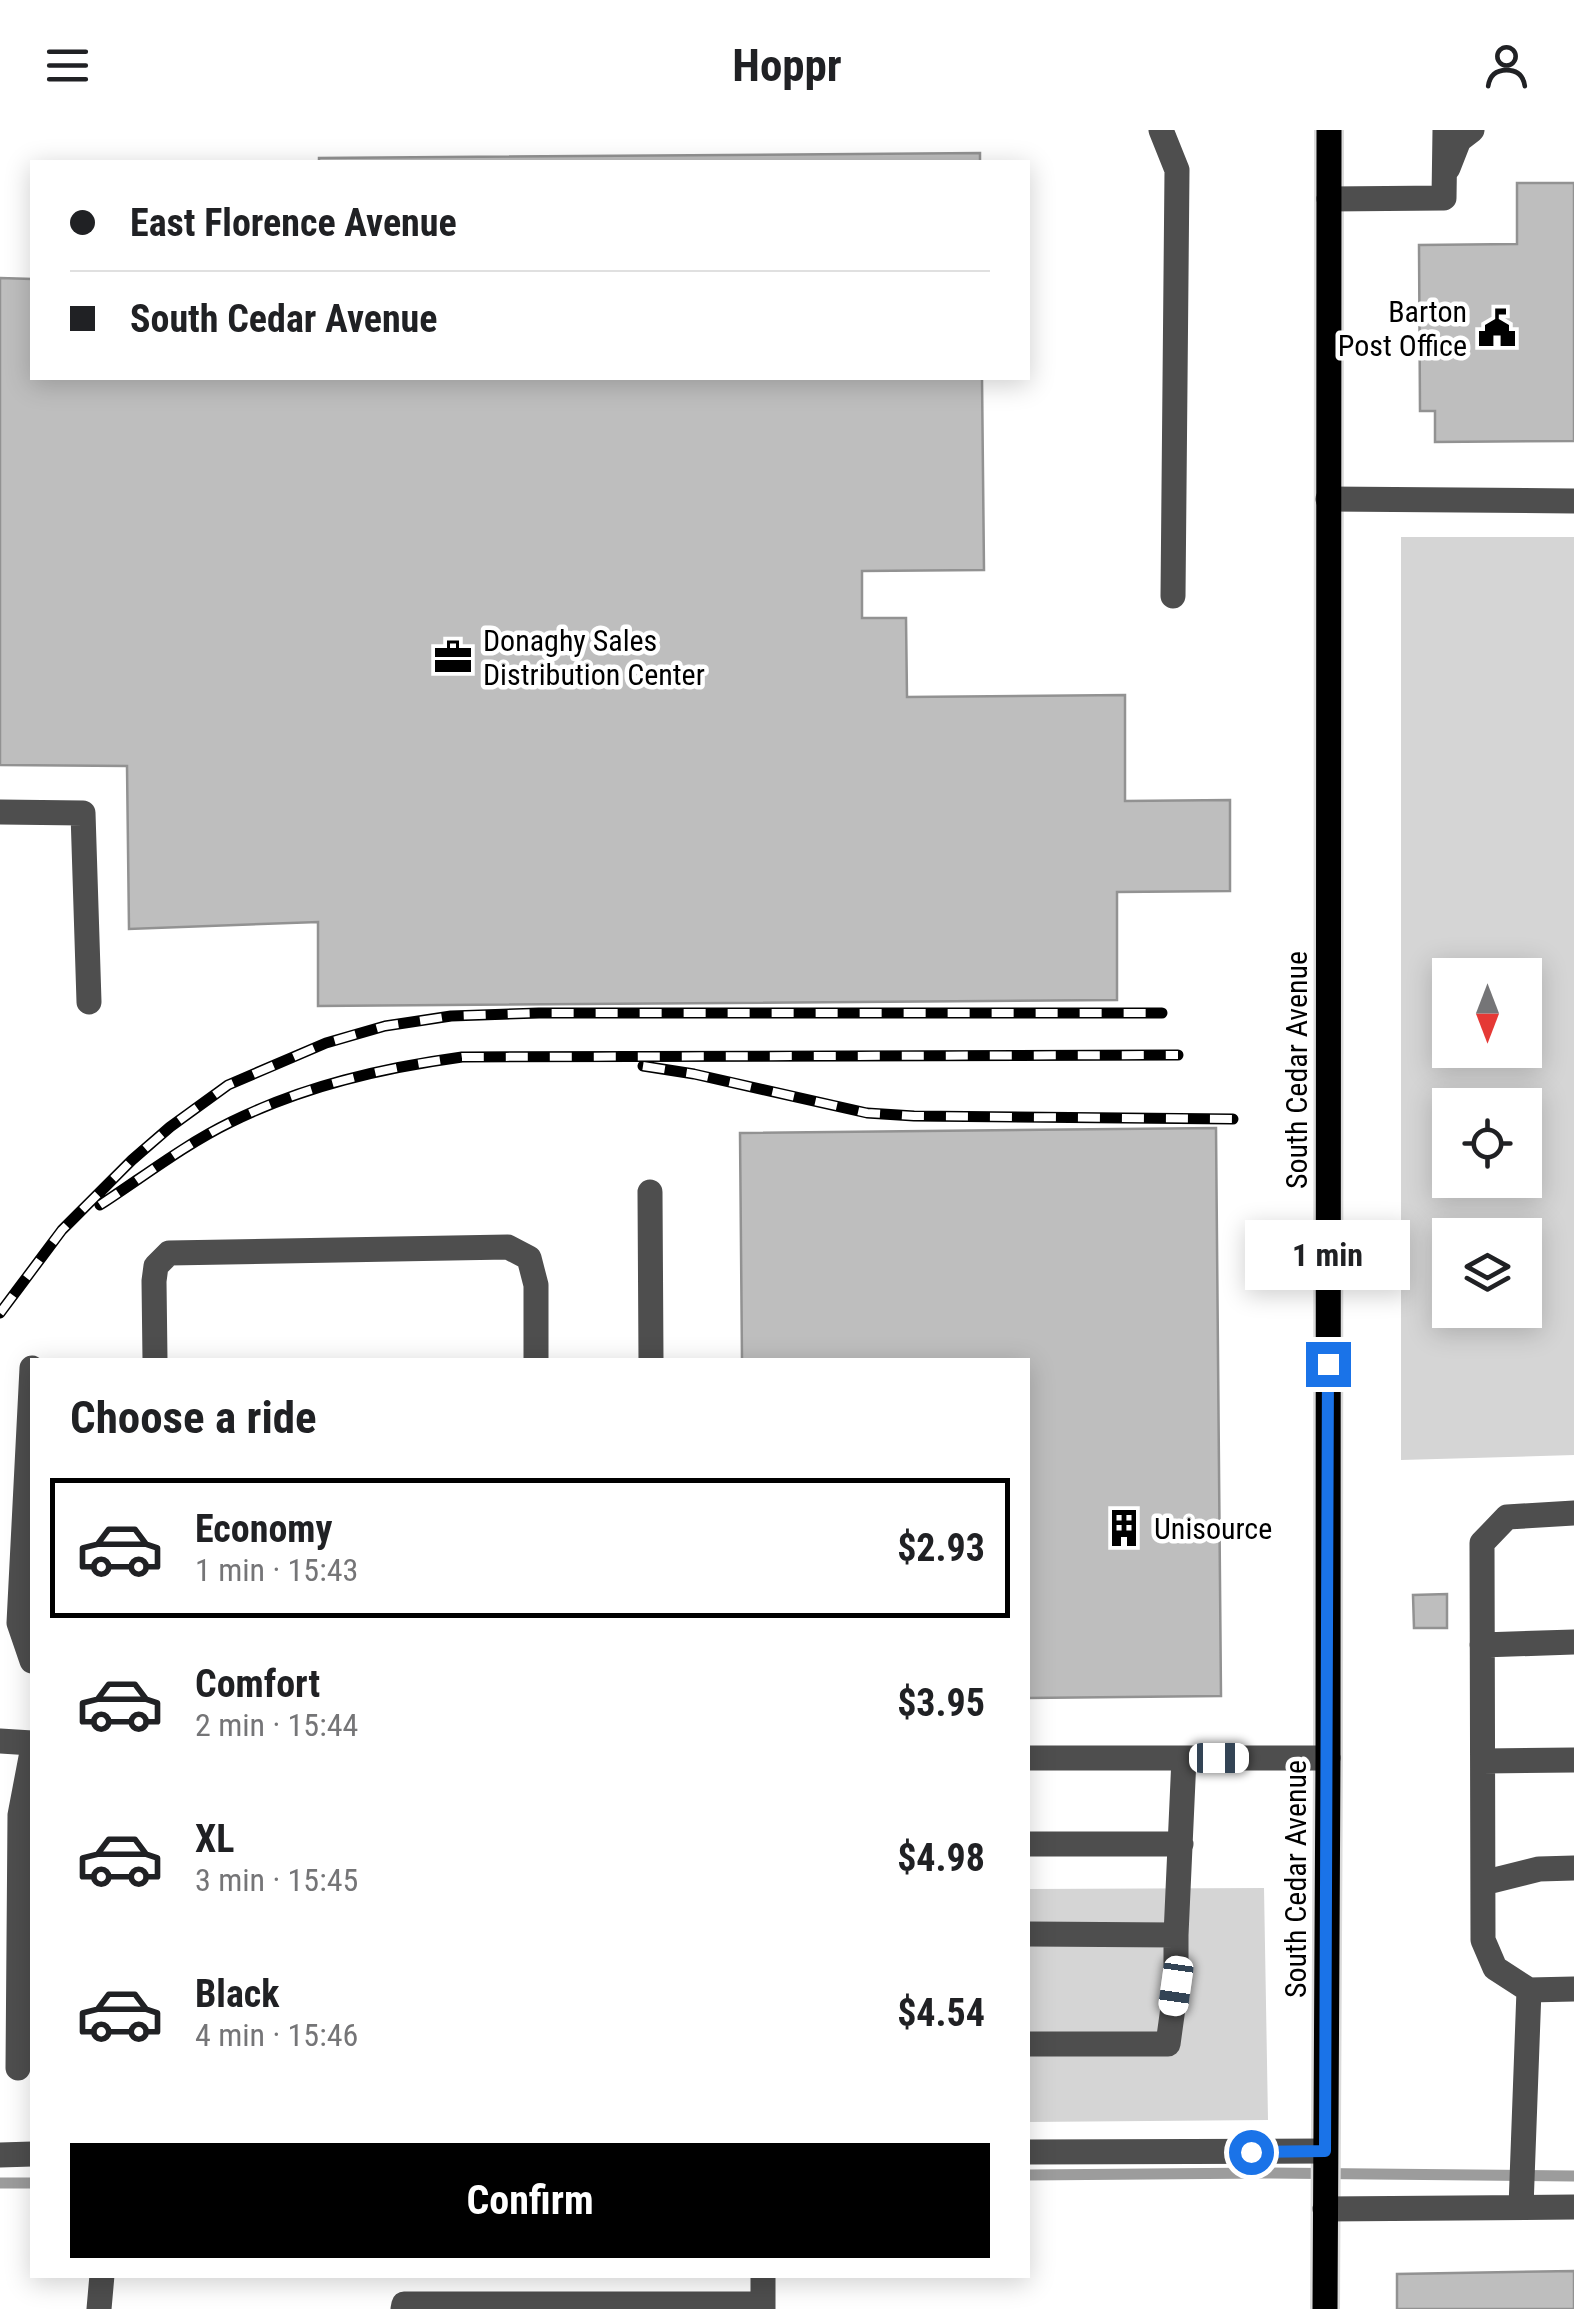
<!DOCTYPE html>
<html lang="en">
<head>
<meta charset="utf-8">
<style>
  :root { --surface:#fff; --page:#f2f2f2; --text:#202124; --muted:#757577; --line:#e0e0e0; --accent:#000 }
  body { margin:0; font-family:"Roboto Condensed",sans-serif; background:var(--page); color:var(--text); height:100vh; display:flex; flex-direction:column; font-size:38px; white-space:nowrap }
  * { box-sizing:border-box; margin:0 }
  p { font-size:32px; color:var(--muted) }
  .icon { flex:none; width:55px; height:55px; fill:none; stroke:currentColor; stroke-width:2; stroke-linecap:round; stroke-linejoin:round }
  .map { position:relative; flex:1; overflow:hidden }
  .drawer { position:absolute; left:30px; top:1228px; width:1000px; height:920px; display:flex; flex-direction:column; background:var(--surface); border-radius:0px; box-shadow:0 5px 25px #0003 }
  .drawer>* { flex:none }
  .hud { position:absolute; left:30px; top:30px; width:1000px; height:220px; border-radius:0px; box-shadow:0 5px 25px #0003; display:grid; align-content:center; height:220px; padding:0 40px; background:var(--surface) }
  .needle { width:65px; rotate:180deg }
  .controls { position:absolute; left:1432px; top:828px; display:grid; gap:20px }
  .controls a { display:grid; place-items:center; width:110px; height:110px; border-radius:0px; background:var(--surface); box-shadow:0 5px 25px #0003; font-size:50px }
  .end { position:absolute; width:45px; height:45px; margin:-22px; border:12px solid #1a73e8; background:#fff; box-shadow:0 0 0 5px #fff }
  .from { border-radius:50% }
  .bubble { position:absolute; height:70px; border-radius:0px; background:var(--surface); box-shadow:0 5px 25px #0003; font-size:32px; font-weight:700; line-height:70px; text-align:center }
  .car { position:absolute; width:30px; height:60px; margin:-30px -15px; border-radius:12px; box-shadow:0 0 8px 2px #0007; background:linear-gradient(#fff 24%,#345 0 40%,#fff 0 76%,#345 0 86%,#fff 0) }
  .hud b { display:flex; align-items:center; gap:35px; height:95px; font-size:38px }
  .hud b+b { border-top:2px solid var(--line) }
  .hud i { width:25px; height:25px; background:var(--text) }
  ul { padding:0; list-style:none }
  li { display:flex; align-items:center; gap:30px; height:140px; margin:0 20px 15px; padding:0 20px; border:5px solid transparent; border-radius:0px }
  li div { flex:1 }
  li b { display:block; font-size:38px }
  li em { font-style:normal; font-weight:700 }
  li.current { border-color:var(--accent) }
  li>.icon { width:90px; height:90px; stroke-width:1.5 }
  h2 { padding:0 40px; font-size:45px; line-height:120px }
  .button { display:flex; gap:20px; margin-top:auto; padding:20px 40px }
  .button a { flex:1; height:115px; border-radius:0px; background:var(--accent); color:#fff; font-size:40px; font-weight:700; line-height:115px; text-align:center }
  header { display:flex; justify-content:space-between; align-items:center; height:130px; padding:0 40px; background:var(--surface); font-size:45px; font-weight:700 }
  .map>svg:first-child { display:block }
</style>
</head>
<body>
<header><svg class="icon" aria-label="menu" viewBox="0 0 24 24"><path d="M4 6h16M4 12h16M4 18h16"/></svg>Hoppr<svg class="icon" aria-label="person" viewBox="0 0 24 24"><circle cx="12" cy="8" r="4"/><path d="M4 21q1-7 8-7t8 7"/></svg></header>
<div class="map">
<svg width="1574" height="2179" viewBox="0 0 1574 2179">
  <rect width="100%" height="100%" fill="#fff"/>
  <!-- green -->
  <path fill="#d5d5d5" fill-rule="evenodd" d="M1401,407H1574V1325L1401,1330ZM1450,845H1525V920H1450ZM1450,975H1525V1050H1450ZM1450,1105H1525V1180H1450Z
    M1264,1758L1268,1990L1028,1992V1759Z"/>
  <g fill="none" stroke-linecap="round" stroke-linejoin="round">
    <!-- stream -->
    <path stroke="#9c9c9c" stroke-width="11" d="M1028,2045L1266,2043L1574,2046
      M0,2053H32"/>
  </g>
  <!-- building -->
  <path fill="#bebebe" stroke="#929292" stroke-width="2.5" d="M980,23V32H319V28Z
    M1517,53H1574V311L1435,312V281H1420L1419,115L1517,114Z
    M0,148L32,149V248H982L984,440L862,441V488H906L907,567L1125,565V671L1230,670V761L1117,762V870L318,876V792L129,799L127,636L0,635Z
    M1216,998L1221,1566L1028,1568V1230H742L740,1003Z
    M1447,1464V1498H1414L1413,1465Z
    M1574,2141V2179H1397V2144Z"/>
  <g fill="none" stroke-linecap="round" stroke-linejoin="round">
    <!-- major casing -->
    <g stroke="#dbdbdb" stroke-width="30">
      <path id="major" d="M1325,2179L1328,1628L1329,0"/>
    </g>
    <!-- minor -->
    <path stroke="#4e4e4e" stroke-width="25" d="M1161,0L1177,40L1173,466
      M1448,38L1459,10L1472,0
      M1329,69L1444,68L1445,0
      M1328,369L1574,371
      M0,682L83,683L89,872
      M650,1062L651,1230
      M155,1230L154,1151L156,1136L169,1123L508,1117L529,1128L536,1155V1230
      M32,1238L19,1493L32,1531
      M1574,1383L1507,1387L1482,1413L1483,1810L1495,1838L1529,1860L1574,1859
      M1482,1515L1574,1512
      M0,1611L32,1613
      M1028,1628H1328
      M1483,1631L1574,1630
      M1028,1714H1181
      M1483,1753L1539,1739L1574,1738
      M1028,1804L1176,1805V1856L1168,1914H1028
      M1176,1805L1184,1628
      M18,1938L20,1685L32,1622
      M1028,2022L1325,2021
      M0,2025L32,2024
      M1521,2077L1529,1860
      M1325,2079L1574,2077
      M99,2179L102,2145
      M403,2179L404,2174H763
      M763,2179V2145"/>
    <!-- major -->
    <use href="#major" stroke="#000" stroke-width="25"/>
    <!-- rail casing -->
    <g stroke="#000" stroke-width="11">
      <path id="rail" d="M643,936L694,944L867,983L914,986L1233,989
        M100,1075C143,1047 184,1015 231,992C304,956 382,938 462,927L1178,925
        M0,1183L62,1100L132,1030L170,997L228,955L326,913L385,896L451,886L539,883H1162"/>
    </g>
    <!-- rail -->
    <use href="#rail" stroke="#fff" stroke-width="8" stroke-dasharray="22" stroke-linecap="butt"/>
  </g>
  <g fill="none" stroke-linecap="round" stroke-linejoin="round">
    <!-- route -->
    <path stroke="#1a73e8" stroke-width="12" d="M1251,2022L1325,2021L1328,1234"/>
  </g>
  <!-- icons -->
  <defs>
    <g id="civic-bare" transform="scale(3)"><path d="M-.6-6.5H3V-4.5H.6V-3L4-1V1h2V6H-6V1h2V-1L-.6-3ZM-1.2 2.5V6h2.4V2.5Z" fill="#000" stroke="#fff" stroke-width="2.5" paint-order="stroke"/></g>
    <g id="office-bare" transform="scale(3)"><path d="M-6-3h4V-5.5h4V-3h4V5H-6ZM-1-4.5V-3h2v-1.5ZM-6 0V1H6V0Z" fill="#000" stroke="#fff" stroke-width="2.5" paint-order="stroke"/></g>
    <g id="building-bare" transform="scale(3)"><path d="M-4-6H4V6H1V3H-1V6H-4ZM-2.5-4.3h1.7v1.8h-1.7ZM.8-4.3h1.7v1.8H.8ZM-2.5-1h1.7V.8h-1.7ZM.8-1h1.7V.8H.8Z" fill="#000" stroke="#fff" stroke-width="2.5" paint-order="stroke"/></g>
  </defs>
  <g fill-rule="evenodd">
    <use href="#civic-bare" x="1497" y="198"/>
    <use href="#office-bare" x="453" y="527"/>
    <use href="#building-bare" x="1124" y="1398"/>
  </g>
  <g text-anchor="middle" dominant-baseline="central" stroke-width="9" stroke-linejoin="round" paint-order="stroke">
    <!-- poi labels -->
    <g font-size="30" fill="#000" stroke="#fff" text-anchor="start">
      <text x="1467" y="181" text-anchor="end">Barton<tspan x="1467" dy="34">Post Office</tspan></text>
      <text x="483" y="510">Donaghy Sales<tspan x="483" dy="34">Distribution Center</tspan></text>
      <text x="1154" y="1398">Unisource</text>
    </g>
    <!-- street labels -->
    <g font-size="30" fill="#000" stroke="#fff">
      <text transform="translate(1296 940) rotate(-90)">South Cedar Avenue</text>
      <text transform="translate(1295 1749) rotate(-90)">South Cedar Avenue</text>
    </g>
  </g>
</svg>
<div class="controls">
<a><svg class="needle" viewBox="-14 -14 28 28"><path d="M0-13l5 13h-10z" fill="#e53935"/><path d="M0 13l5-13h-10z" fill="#757577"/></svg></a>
<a><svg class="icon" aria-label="locate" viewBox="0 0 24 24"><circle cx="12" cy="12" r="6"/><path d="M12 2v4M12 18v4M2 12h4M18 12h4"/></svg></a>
<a><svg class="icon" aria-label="layers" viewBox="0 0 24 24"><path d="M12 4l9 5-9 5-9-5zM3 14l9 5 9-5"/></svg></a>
</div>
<i class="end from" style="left:1251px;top:2022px"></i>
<i class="end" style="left:1328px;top:1234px"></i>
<div class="bubble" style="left:1245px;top:1090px;width:165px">1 min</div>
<i class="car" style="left:1219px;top:1628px;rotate:90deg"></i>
<i class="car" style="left:1176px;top:1856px;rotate:188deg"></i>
<div class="hud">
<b><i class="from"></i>East Florence Avenue</b>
<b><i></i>South Cedar Avenue</b>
</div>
<section class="drawer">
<h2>Choose a ride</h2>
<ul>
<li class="current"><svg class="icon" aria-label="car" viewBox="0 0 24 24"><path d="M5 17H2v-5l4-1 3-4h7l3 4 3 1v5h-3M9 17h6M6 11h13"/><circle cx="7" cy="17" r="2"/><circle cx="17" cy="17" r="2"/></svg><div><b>Economy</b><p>1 min · 15:43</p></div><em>$2.93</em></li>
<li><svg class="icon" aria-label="car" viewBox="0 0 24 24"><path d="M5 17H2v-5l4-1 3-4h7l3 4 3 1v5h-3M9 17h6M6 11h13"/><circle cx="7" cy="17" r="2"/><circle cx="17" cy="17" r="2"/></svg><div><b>Comfort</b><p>2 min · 15:44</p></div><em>$3.95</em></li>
<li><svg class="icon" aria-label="car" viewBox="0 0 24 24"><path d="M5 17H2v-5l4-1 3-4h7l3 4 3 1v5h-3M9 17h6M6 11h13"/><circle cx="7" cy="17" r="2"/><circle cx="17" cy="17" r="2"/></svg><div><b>XL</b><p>3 min · 15:45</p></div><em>$4.98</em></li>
<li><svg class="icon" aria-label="car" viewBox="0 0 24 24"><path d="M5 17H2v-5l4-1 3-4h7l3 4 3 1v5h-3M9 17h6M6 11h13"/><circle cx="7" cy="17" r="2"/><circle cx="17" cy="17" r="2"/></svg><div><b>Black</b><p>4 min · 15:46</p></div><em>$4.54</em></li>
</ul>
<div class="button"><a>Confirm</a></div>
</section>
</div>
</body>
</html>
